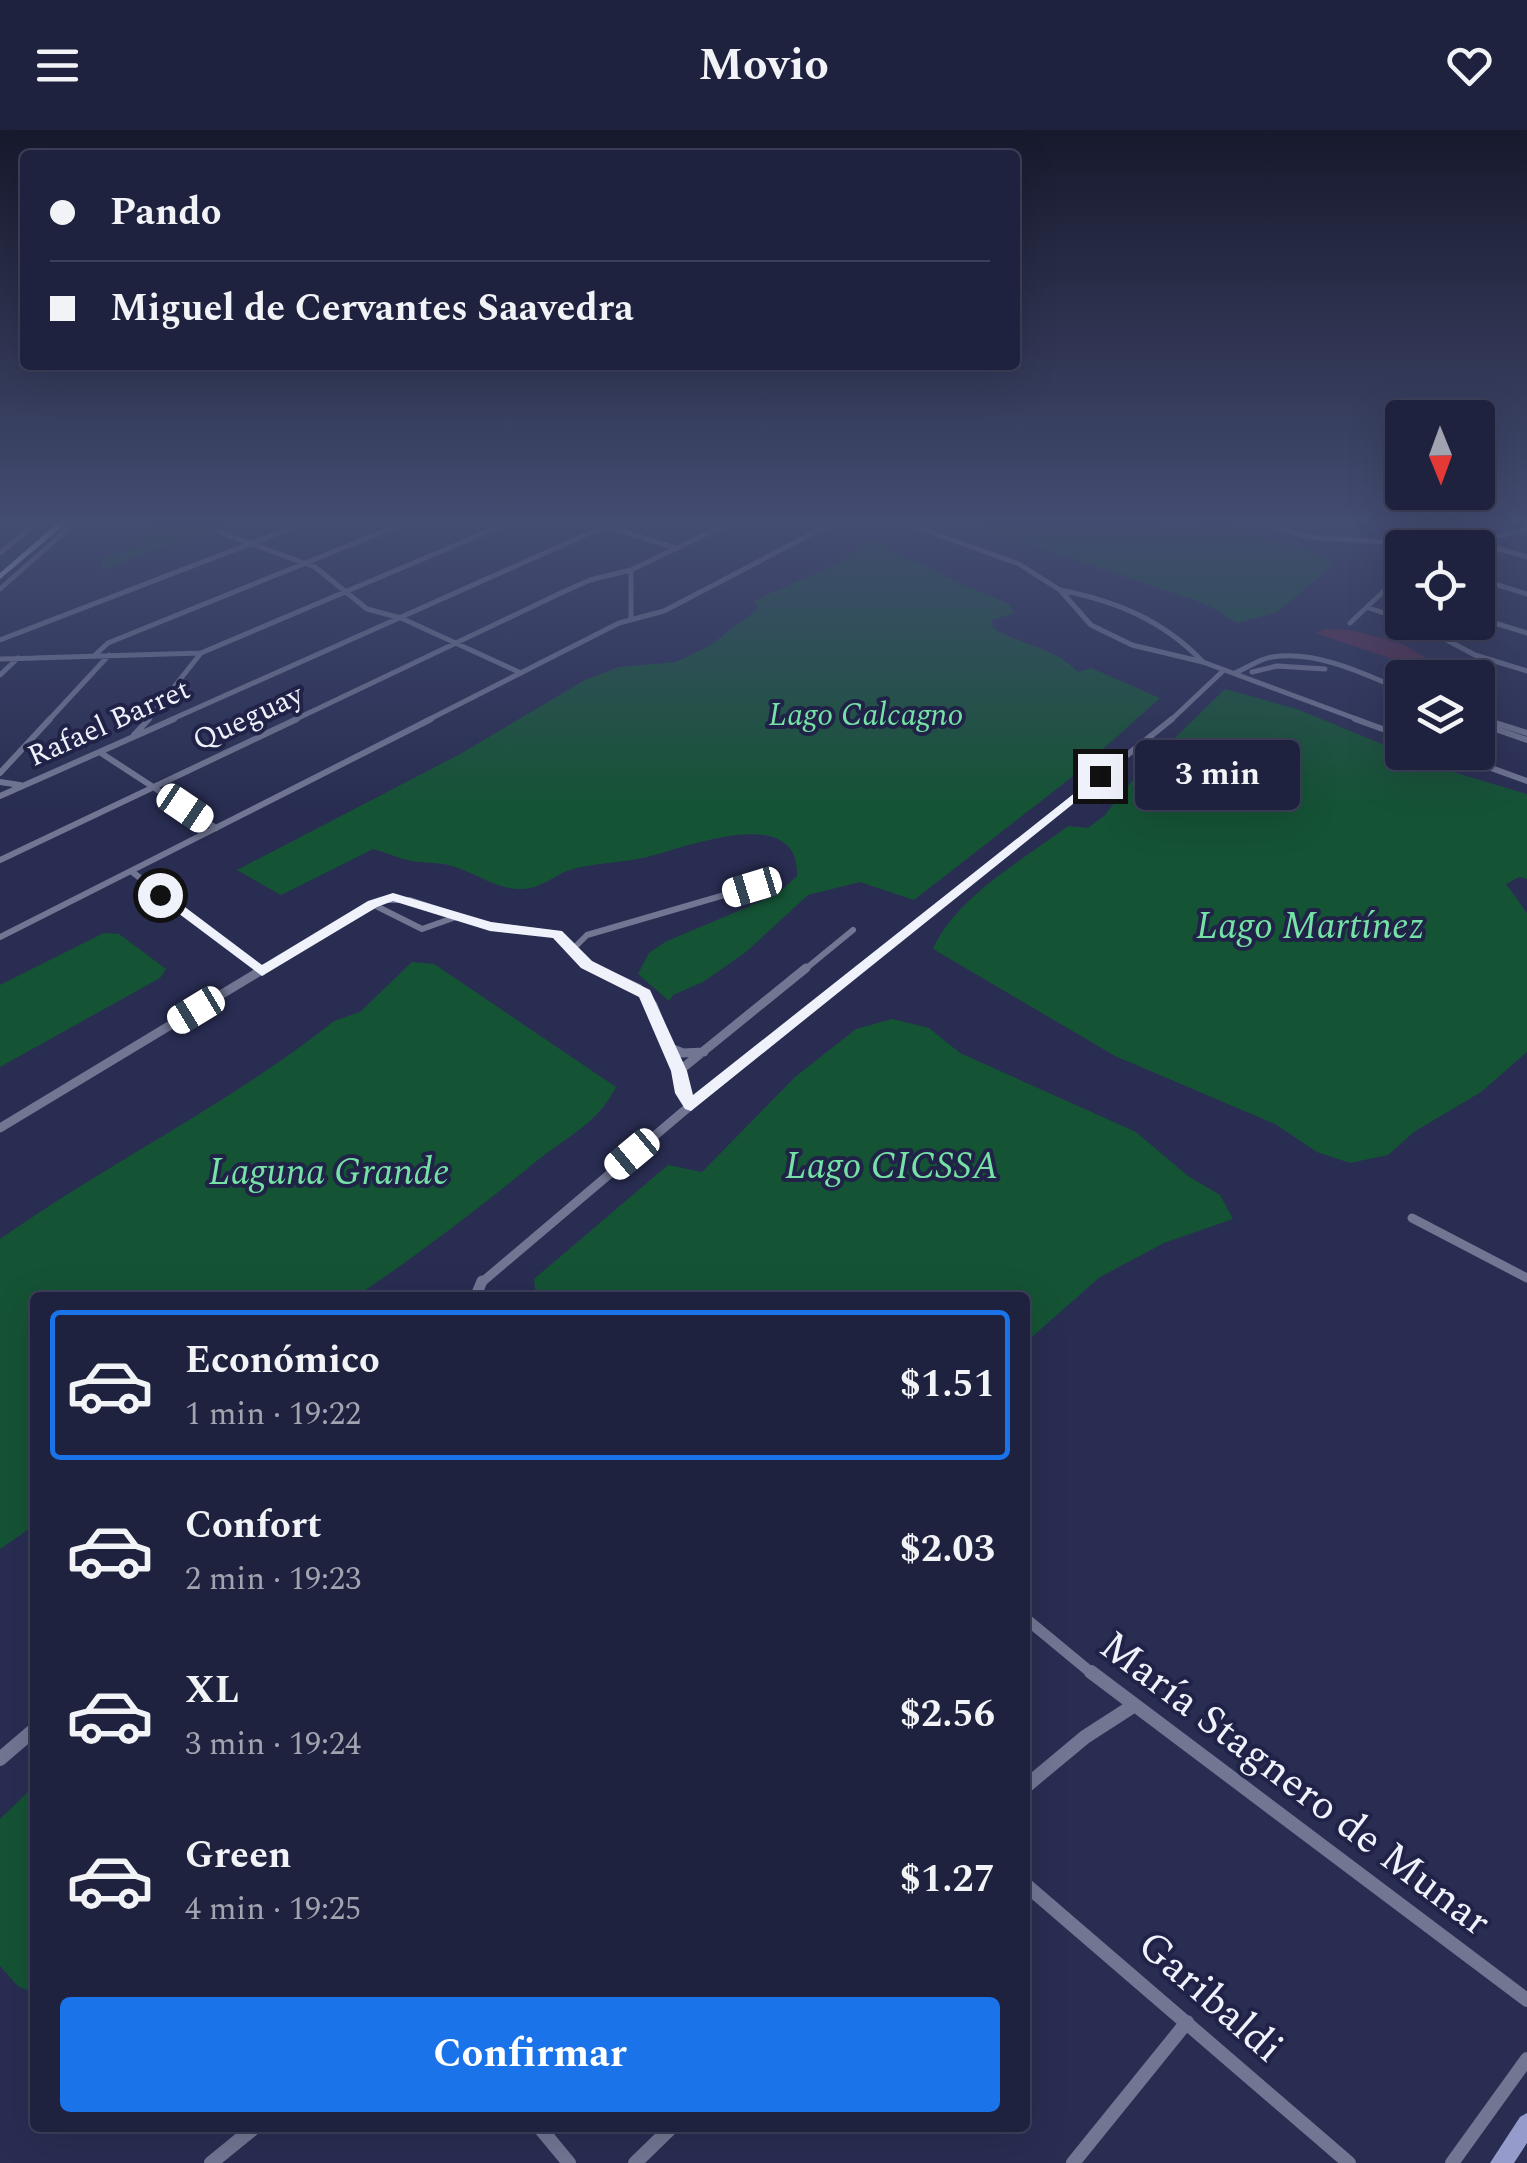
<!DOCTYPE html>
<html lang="es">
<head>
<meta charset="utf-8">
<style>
  :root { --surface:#1f223e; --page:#2c2f49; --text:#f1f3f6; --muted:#a1a4b0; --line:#3c3f58; --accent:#1a73e8 }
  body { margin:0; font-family:Spectral,serif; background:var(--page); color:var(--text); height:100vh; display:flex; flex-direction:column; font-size:38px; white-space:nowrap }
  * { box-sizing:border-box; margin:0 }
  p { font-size:32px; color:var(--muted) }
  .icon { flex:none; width:55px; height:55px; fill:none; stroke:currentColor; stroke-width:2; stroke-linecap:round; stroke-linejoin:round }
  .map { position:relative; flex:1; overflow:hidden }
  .drawer { position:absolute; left:30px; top:1162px; width:1000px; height:840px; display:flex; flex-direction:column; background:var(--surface); border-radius:10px; box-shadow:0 10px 40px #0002,0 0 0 2px var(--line) }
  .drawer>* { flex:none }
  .banner { position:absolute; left:20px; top:20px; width:1000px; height:220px; border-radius:10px; box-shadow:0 10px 40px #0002,0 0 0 2px var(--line); display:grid; align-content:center; height:220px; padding:0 30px; background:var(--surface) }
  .needle { width:65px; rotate:179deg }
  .fabs { position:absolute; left:1385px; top:270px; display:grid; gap:20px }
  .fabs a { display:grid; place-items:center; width:110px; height:110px; border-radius:10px; background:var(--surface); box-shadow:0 10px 40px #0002,0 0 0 2px var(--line); font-size:50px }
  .end { position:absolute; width:45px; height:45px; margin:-22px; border:12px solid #eff1fb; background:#111; box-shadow:0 0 0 5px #111 }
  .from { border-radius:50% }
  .bubble { position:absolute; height:70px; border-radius:10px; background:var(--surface); box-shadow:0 10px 40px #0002,0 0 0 2px var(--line); font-size:32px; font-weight:700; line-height:70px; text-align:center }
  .car { position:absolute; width:30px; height:60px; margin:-30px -15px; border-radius:12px; box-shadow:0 0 8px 2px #0007; background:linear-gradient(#fff 24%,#345 0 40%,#fff 0 76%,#345 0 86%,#fff 0) }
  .banner b { display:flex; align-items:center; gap:35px; height:95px; font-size:38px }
  .banner b+b { border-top:2px solid var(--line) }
  .banner i { width:25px; height:25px; background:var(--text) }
  ul { padding:18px 0 0; list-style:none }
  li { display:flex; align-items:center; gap:30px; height:150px; margin:0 20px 15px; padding:0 10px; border:5px solid transparent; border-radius:10px }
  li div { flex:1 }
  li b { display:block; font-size:38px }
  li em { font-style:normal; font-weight:700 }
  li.current { border-color:var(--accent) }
  li>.icon { width:90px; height:90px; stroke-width:1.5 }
  .button { display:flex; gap:20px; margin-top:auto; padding:20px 30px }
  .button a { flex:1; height:115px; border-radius:10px; background:var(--accent); color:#fff; font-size:40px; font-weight:700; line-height:115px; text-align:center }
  header { display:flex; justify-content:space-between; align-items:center; height:130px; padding:0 30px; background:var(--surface); font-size:45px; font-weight:700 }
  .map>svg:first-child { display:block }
</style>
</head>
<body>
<header><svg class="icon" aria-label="menu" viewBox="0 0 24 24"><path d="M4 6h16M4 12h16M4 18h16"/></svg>Movio<svg class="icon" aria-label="heart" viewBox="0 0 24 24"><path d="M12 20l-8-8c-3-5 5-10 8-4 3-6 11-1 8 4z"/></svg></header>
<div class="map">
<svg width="1527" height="2033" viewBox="0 0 1527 2033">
  <rect width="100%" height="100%" fill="#292d52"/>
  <!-- green -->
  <path fill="#582d4c" d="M1325,499L1351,500L1403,514L1458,547L1443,546L1315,503Z"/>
  <!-- water -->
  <path fill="#155335" d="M154,390H240L101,440L104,428L141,415L137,408Z
    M983,390H1152C1191,413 1194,385 1227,390C1236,392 1239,399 1247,402C1274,416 1313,411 1335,434L1277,482L1237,493L1208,475L976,396Z
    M869,411L886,412C898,429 918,430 935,440C959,455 983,462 1009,474L1014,483L992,490L993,498C1024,517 1052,516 1078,542L1091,538L1160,568L1072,647L914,770L860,752L808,765L746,822L703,852L673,865L669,871L638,844L649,823L665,812L776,765L797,746C800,670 682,719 643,728C618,733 590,733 567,741C554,746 540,759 521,759C493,759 474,741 448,735C436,732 422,733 410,731C398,728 385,722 373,719L281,765L237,740L460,624L585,550L619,537L676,532L709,516L759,478L754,471L831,436Z
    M1225,559L1297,579L1443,639L1527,664V749L1519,747L1506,754L1527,783V922L1481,962L1414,1002L1388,1025L1350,1033L1317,1022L1275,994L1115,926L933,819C956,767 1023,730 1068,696L1088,698L1104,686L1136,646Z
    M104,803L119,804L166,839L160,848L0,937V855Z
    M412,832L434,834L616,957C597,995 564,1008 533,1034C474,1082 418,1125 355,1167L35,1168V1395L0,1419V1109C109,1032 230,974 334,891L360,882Z
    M892,889L929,898L960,923L1136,1002L1188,1046L1220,1065L1233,1089L1164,1113L1100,1147L1025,1213V1168L536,1167L534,1149L668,1035L702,1042L795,947L856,899Z
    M35,1655V1864L18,1856L0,1836V1689Z"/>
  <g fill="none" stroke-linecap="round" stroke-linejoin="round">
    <!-- minor-far4 -->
    <path stroke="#717693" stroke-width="5" d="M588,390L675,418
      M897,390L1019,434L1060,460L1091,495L1132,515L1203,532L1362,591
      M1249,390L1309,407L1382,412L1402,421
      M219,402L315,437L367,479L401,488L521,543
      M1475,412L1527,427
      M1448,418L1527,399
      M0,423L40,390
      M631,440V489
      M1478,449L1527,464
      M0,459L78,390
      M1060,460C1116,471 1163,490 1203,532
      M1369,478L1402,489
      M1478,488L1527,503
      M1413,492L1475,525L1527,541
      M1350,493L1402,444
      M0,510L312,390
      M95,525L108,513L412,390
      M34,528L201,523
      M0,529L38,528
      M1252,542L1277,536L1325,539
      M1235,543C1247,538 1259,529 1272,527C1315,520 1363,543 1402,560
      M0,545L18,528
      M1478,587L1491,591
      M48,591L109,525
      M147,591L201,523L515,390
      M168,591L619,390
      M292,591L563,462L590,450L631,440L735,390
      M426,591L619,493L664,481L838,390
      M1170,591L1224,540"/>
    <!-- minor-far3 -->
    <path stroke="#717693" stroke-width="6" d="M1355,589L1402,606
      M1483,589L1527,603
      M1478,593L1527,610
      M134,605L149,589
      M1447,622L1527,651
      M101,623L216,698
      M0,643L50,589
      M0,652L20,655
      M0,666L174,589
      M0,730L297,589
      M131,741L262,841
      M372,774L422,799L456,787
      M0,807L431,589
      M571,821L587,805L752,757
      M261,841L384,770H410L482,794L557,804L579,829L600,841
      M803,841L853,800
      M858,841L1172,589"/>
    <!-- minor-far2 -->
    <path stroke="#717693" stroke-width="9" d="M258,838L262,841
      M594,838L638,858L653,875L691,975
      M668,917L683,923L704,922
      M679,941L806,838
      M0,998L265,838
      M1412,1088L1527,1148
      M481,1153L691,975L861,838"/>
    <!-- minor-far1 -->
    <path stroke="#717693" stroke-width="11" d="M475,1168L482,1151
      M1025,1488L1094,1545"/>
    <!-- minor -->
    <path stroke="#717693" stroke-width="14" d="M1091,1542L1527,1870
      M0,1629L35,1599
      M1025,1657L1085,1607L1133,1576
      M1025,1754L1349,2033
      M540,1998L569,2033
      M211,2033L254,1998
      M635,2033L671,1998
      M1073,2033L1187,1892
      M1452,2033L1527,1929"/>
    <!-- secondary -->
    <path fill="#959ccb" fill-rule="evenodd" d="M1527,1983V2013L1514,2033H1490L1520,1987Z"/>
    <!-- trunk -->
    <path fill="#c2c9f6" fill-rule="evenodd" d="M61,390H70L0,449V443Z"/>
  </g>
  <!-- sky -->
  <linearGradient id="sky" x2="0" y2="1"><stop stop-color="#17192d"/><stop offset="0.58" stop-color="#434c71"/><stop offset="1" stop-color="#434c71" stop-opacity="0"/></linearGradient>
  <rect width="1527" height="675" fill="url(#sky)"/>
  <!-- route -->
  <path fill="#eff1fb" d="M1100,643L1104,649L691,981L685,979L675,963L671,941L639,867L581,838L553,808L490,801L393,771L377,777L262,846L154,765L165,762L262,835L368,771L393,763L491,792L562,801L592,831L650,860L687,941L693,965Z"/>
  <g text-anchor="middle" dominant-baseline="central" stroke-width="8" stroke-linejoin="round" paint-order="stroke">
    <!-- far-street labels -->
    <g font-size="30" fill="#eff1fb" stroke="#202347">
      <text transform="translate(248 588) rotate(-25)">Queguay</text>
      <text transform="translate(109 593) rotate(-24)">Rafael Barret</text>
    </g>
    <!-- far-water labels -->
    <g font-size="32" font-style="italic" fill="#75e1a6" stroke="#202347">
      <text x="866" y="585">Lago Calcagno</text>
    </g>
    <!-- water labels -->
    <g font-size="38" font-style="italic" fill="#75e1a6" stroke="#202347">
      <text x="1310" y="797">Lago Martínez</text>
      <text x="892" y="1037">Lago CICSSA</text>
      <text x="329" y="1043">Laguna Grande</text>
    </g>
    <!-- near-street labels -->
    <g font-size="42" fill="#eff1fb" stroke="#202347">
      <text transform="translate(1295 1654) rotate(37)">María Stagnero de Munar</text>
      <text transform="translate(1210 1867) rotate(41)">Garibaldi</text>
    </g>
  </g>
</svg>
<div class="fabs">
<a><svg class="needle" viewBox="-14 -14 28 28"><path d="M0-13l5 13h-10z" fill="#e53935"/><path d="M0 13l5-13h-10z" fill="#a1a4b0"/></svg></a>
<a><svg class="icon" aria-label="locate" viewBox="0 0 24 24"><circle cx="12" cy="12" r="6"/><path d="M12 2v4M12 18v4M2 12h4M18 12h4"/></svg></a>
<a><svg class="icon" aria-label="layers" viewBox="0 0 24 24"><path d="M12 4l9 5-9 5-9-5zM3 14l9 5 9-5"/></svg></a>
</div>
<i class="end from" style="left:160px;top:765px"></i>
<i class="end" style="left:1100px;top:646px"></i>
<div class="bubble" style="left:1135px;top:610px;width:165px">3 min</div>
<i class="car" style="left:185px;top:678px;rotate:124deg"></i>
<i class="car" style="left:752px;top:757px;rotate:253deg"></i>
<i class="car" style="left:196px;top:880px;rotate:239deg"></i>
<i class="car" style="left:632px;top:1024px;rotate:230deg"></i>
<div class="banner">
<b><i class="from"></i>Pando</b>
<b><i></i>Miguel de Cervantes Saavedra</b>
</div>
<section class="drawer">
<ul>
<li class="current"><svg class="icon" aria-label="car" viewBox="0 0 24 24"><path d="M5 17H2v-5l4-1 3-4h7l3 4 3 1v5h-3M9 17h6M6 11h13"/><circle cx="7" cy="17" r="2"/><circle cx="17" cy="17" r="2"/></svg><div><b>Económico</b><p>1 min · 19:22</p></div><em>$1.51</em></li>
<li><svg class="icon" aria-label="car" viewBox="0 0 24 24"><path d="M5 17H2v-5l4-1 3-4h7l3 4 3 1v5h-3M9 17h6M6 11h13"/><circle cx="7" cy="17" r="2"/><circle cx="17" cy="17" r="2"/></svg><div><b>Confort</b><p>2 min · 19:23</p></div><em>$2.03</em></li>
<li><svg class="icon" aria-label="car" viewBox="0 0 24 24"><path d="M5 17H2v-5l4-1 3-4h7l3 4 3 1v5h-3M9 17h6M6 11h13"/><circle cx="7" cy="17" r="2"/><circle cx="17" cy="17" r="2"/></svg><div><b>XL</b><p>3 min · 19:24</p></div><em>$2.56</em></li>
<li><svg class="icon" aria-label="car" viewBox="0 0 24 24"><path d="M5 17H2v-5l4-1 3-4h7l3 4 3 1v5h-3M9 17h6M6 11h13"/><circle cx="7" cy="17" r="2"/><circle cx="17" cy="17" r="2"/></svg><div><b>Green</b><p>4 min · 19:25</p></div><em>$1.27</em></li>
</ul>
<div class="button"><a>Confirmar</a></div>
</section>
</div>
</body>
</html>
